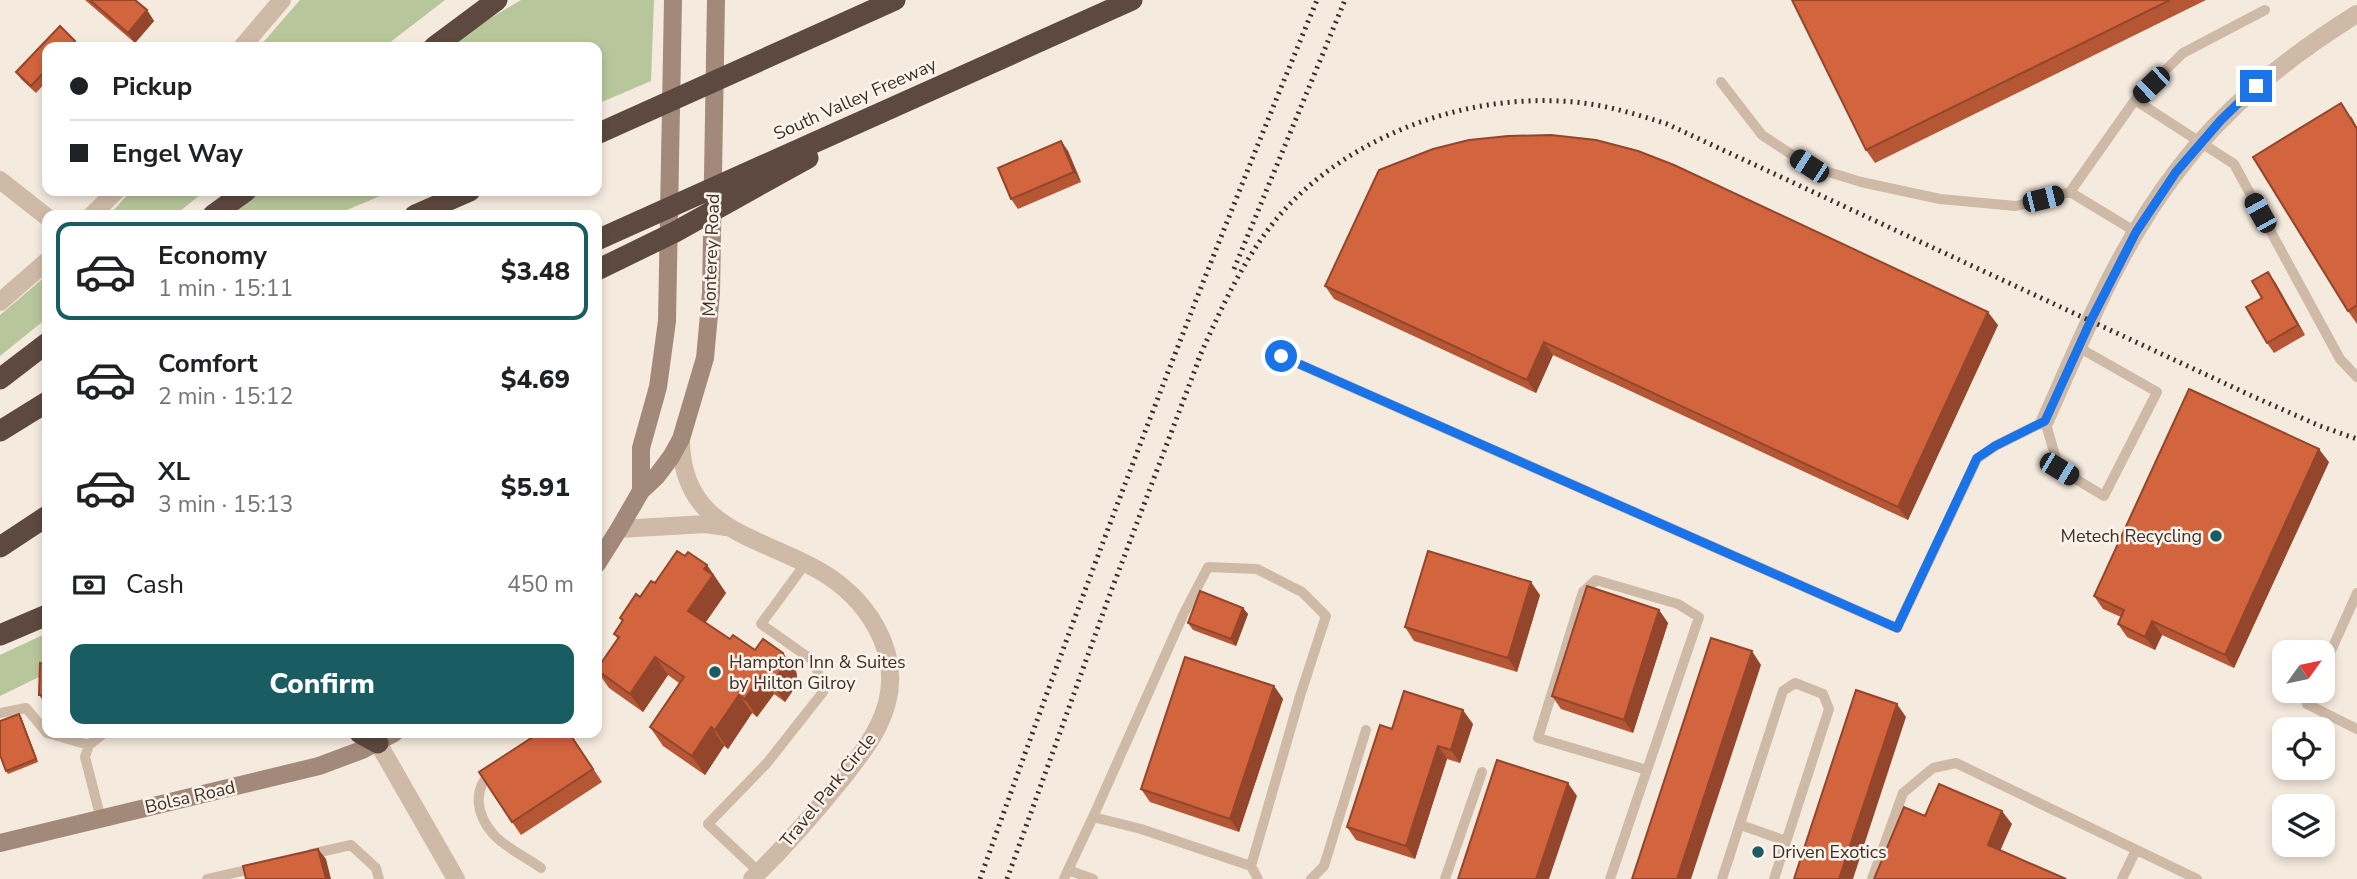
<!DOCTYPE html>
<html lang="en">
<head>
<meta charset="utf-8">
<style>
  :root { --surface:#fff; --page:#f6f6f6; --text:#202124; --muted:#757577; --line:#e0e0e0; --accent:#195c62 }
  body { margin:0; font-family:"Nunito Sans",sans-serif; background:var(--page); color:var(--text); height:100vh; display:flex; flex-direction:column; font-size:26px; white-space:nowrap }
  * { box-sizing:border-box; margin:0 }
  p { font-size:23px; color:var(--muted) }
  .icon { flex:none; width:38px; height:38px; fill:none; stroke:currentColor; stroke-width:2; stroke-linecap:round; stroke-linejoin:round }
  .map { position:relative; flex:1; overflow:hidden }
  .drawer { position:absolute; left:42px; top:210px; width:560px; height:528px; display:flex; flex-direction:column; background:var(--surface); border-radius:14px; box-shadow:0 4px 10px #0003 }
  .drawer>* { flex:none }
  .banner { position:absolute; left:42px; top:42px; width:560px; height:154px; border-radius:14px; box-shadow:0 4px 10px #0003; display:grid; align-content:center; height:154px; padding:0 28px; background:var(--surface) }
  .needle { width:46px; rotate:57deg }
  .tools { position:absolute; left:2272px; top:640px; display:grid; gap:14px }
  .tools a { display:grid; place-items:center; width:63px; height:63px; border-radius:14px; background:var(--surface); box-shadow:0 4px 10px #0003; font-size:35px }
  .end { position:absolute; width:32px; height:32px; margin:-16px; border:9px solid #1a73e8; background:#fff; box-shadow:0 0 0 4px #fff }
  .from { border-radius:50% }
  .car { position:absolute; width:21px; height:42px; margin:-21px -10px; border-radius:9px; box-shadow:0 0 5px 2px #0007; background:linear-gradient(#222 24%,#8ab4d8 0 40%,#222 0 76%,#8ab4d8 0 86%,#222 0) }
  .banner b { display:flex; align-items:center; gap:24px; height:66px; font-size:26px }
  .banner b+b { border-top:2px solid var(--line) }
  .banner i { width:18px; height:18px; background:var(--text) }
  ul { padding:12px 0 0; list-style:none }
  li { display:flex; align-items:center; gap:21px; height:98px; margin:0 14px 10px; padding:0 14px; border:4px solid transparent; border-radius:14px }
  li div { flex:1 }
  li b { display:block; font-size:26px }
  li em { font-style:normal; font-weight:800 }
  li.current { border-color:var(--accent) }
  li>.icon { width:63px; height:63px; stroke-width:1.5 }
  .pay { display:flex; align-items:center; gap:18px; height:77px; padding:0 28px; font-size:26px }
  .pay p { margin-inline-start:auto }
  .button { display:flex; gap:14px; margin-top:auto; padding:14px 28px }
  .button a { flex:1; height:80px; border-radius:14px; background:var(--accent); color:#fff; font-size:28px; font-weight:800; line-height:80px; text-align:center }
  .map>svg:first-child { display:block }
</style>
</head>
<body>
<div class="map">
<svg width="2357" height="879" viewBox="0 0 2357 879">
  <rect width="100%" height="100%" fill="#f5eade"/>
  <!-- green -->
  <path fill="#b8c69c" d="M300,0H445L384,47H259Z
    M521,0H654L651,81L597,104V47H450L486,21Z
    M131,191H205L175,215H109Z
    M259,191H392L335,215H227Z
    M47,275V318L0,356V315Z
    M47,633V673L0,696V655Z"/>
  <g fill="none" stroke-linecap="round" stroke-linejoin="round">
    <!-- service -->
    <path stroke="#cfbaa8" stroke-width="10" d="M1721,82L1762,135L1809,166L1861,182L1940,199L2016,206L2070,192
      M2135,100L2183,53L2265,10
      M2136,232L2070,192L2135,100L2234,164L2340,359L2357,377
      M1281,356L1897,628L1977,459L1995,446L2045,421L2059,469L2104,496L2157,392L2078,347
      M2322,671L2357,593
      M2313,691L2307,704L2357,729
      M0,713L26,708L47,733L89,745
      M492,771C472,790 476,815 494,835C506,848 526,857 541,868
      M101,819L85,757L89,745L104,733
      M1741,825L1786,841
      M311,854L351,845L376,868L379,879
      M1251,866L1141,829L1093,817L1184,613L1208,567L1257,569L1302,592L1326,616L1300,696L1251,866L1258,879
      M1068,870L1093,817
      M759,872L708,824L767,763L823,692L815,662L761,624L805,564
      M207,879L255,868
      M1064,879L1068,870L1093,879
      M1311,879L1324,866L1366,730
      M1445,879L1482,772
      M1610,879L1699,617L1678,604L1596,580L1583,592L1538,738L1647,770
      M1722,879L1783,691L1795,683L1823,694L1829,709L1774,879
      M1872,879L1903,793L1933,768L1956,763L2197,879
      M2122,879L2136,850"/>
    <!-- minor -->
    <path stroke="#cfbaa8" stroke-width="18" d="M242,47L282,0
      M0,180L47,217
      M92,215L116,191
      M0,302L47,261
      M2045,421C2083,336 2119,246 2177,171C2226,106 2288,57 2357,14
      M681,439C681,530 757,535 820,571C866,598 901,649 887,703C879,733 859,757 841,780C813,815 784,848 752,879
      M619,529L706,524L726,527
      M378,743L456,879"/>
    <!-- secondary -->
    <path stroke="#a38979" stroke-width="18" d="M641,491V448L658,387L667,321L673,0
      M597,564L619,529L641,491L656,477L671,457L681,439L705,358L711,293L716,0
      M0,843L319,766L362,750L394,733"/>
    <!-- motorway -->
    <path stroke="#5d493f" stroke-width="21" d="M434,47L497,0
      M597,134L895,0
      M213,215L246,191
      M415,215L470,191
      M597,240L1132,0
      M597,270L675,232L808,158
      M0,379L47,343
      M0,431L47,402
      M0,547L47,516
      M0,635L47,615
      M360,733L378,743"/>
    <!-- rail -->
    <path stroke="#3b2f29" stroke-width="5" stroke-dasharray="2 5" stroke-linecap="butt" d="M1234,269L1345,0
      M1198,360C1220,311 1243,259 1278,217C1348,135 1468,92 1574,102C1606,105 1636,114 1667,124L2252,396L2320,426L2357,439
      M980,879C1085,583 1197,290 1317,0
      M1007,879L1110,594L1201,354"/>
  </g>
  <!-- wall -->
  <path fill="#b55635" d="M85,0H135L147,10L154,21L135,43Z
    M1792,0H2206L1875,163L1866,150Z
    M60,26L75,41L80,47H47V81L36,93L21,79L16,72Z
    M2351,116L2357,127V324L2348,311Z
    M1061,141L1068,151L1081,182L1018,209L1011,199Z
    M2275,282L2305,335L2274,353L2267,343L2262,298Z
    M1325,286L1998,325L1908,520L1553,355L1536,393L1334,299Z
    M2329,462L2234,668L2162,635L2155,650L2127,637L2118,624L2121,617L2103,609L2094,596Z
    M685,556L707,565L726,593L705,623L730,639L755,650L783,653L796,671L798,683L785,702L774,694L757,717L752,713L728,749L724,746L705,775L663,746L650,727L679,683L668,675L643,712L609,688L597,671L618,639L614,634L622,621L620,618L640,597Z
    M1540,595L1517,672L1414,641L1405,627Z
    M1243,608L1248,614L1236,646L1193,630L1188,623Z
    M1659,610L1668,623L1633,733L1561,709L1552,696Z
    M47,664V705H46L39,695Z
    M1274,686L1283,699L1239,832L1150,802L1141,789Z
    M21,717L38,762L8,774L6,771Z
    M1473,724L1460,763L1447,759L1415,859L1356,840L1347,827L1392,729Z
    M570,733L602,782L521,835L512,822L550,734Z"/>
  <!-- shaded-wall -->
  <path fill="#93462b" d="M147,10L154,21L135,43L128,33Z
    M1061,141L1068,151L1081,182L1074,172Z
    M2268,272L2275,282L2305,335L2298,325Z
    M1988,312L1998,325L1908,520L1898,507Z
    M1544,342L1553,355L1536,393L1527,380Z
    M2319,449L2329,462L2234,668L2225,655Z
    M707,565L726,593L701,629L688,611L704,569Z
    M1531,582L1540,595L1517,672L1508,658Z
    M1243,608L1248,614L1236,646L1231,639Z
    M1659,610L1668,623L1633,733L1624,720Z
    M2152,621L2162,635L2155,650L2145,637Z
    M1752,651L1761,665L1691,879H1677Z
    M783,653L796,671L798,683L785,702L772,684Z
    M655,657L668,675L643,712L630,694Z
    M761,676L774,694L757,717L745,699Z
    M1274,686L1283,699L1239,832L1230,819Z
    M739,695L752,713L728,749L715,730Z
    M1897,704L1906,717L1853,879H1839Z
    M1463,710L1473,724L1460,763L1451,750Z
    M19,714L21,717L38,762L36,759Z
    M711,727L724,746L705,775L692,756Z
    M1438,746L1447,759L1415,859L1406,846Z
    M1568,783L1577,796L1549,879H1536Z
    M2002,811L2012,824L1997,858L1988,845Z
    M318,849L326,859L331,879H326Z"/>
  <!-- building -->
  <path fill="#d2643e" stroke="#93462b" stroke-width="2" d="M90,0H135L147,10L128,33Z
    M1792,0H2170L1866,150Z
    M60,26L75,41L69,47H47V69L31,86L16,72Z
    M2341,103L2357,129V305L2348,311L2253,157Z
    M1551,135L1596,140L1638,151L1674,165L1988,312L1898,507L1544,342L1527,380L1325,286L1379,170L1433,149L1469,140L1508,136Z
    M1061,141L1074,172L1011,199L998,168Z
    M2268,272L2298,325L2267,343L2246,307L2262,298L2252,281Z
    M2189,389L2319,449L2225,655L2152,621L2145,637L2118,624L2124,610L2094,596Z
    M677,551L685,556L688,552L707,565L704,569L713,575L688,611L730,639L733,635L755,650L763,639L783,653L785,665L772,684L761,676L745,699L739,695L715,730L711,727L692,756L650,727L684,677L655,657L630,694L597,670V669L619,637L614,634L623,620L620,618L636,594L640,597L651,581L655,583Z
    M1428,551L1531,582L1508,658L1405,627Z
    M1587,586L1659,610L1624,720L1552,696Z
    M1200,591L1243,608L1231,639L1188,623Z
    M1711,638L1752,651L1677,879H1632Z
    M1185,657L1274,686L1230,819L1141,789Z
    M40,663L47,664V695H39Z
    M1856,690L1897,704L1839,879H1794Z
    M1404,691L1463,710L1451,750L1438,746L1406,846L1347,827L1380,725L1392,729Z
    M19,714L36,759L6,771L0,755V721Z
    M539,733H549L550,735L552,733H569L593,769L512,822L479,772Z
    M1497,760L1568,783L1536,879H1458Z
    M1939,784L2002,811L1988,845L2066,879H1874L1904,807L1925,816Z
    M318,849L326,879H246L243,866Z"/>
  <g fill="none" stroke-linecap="round" stroke-linejoin="round">
    <!-- route -->
    <path stroke="#1a73e8" stroke-width="9" d="M1281,356L1897,628L1977,458L1995,446L2045,421L2091,320L2136,232L2176,172L2221,120L2256,86"/>
  </g>
  <!-- markers -->
  <g fill="#195c62" stroke="#fcf4eb" stroke-width="2.5">
    <circle cx="2216" cy="536" r="7"/>
    <circle cx="715" cy="672" r="7"/>
    <circle cx="1758" cy="852" r="7"/>
  </g>
  <g text-anchor="middle" dominant-baseline="central" stroke-width="5" stroke-linejoin="round" paint-order="stroke">
    <!-- street labels -->
    <g font-size="18" fill="#3b2f29" stroke="#fcf4eb">
      <text transform="translate(855 99) rotate(-24)">South Valley Freeway</text>
      <text transform="translate(711 255) rotate(-88)">Monterey Road</text>
      <text transform="translate(828 790) rotate(-51)">Travel Park Circle</text>
      <text transform="translate(190 797) rotate(-13)">Bolsa Road</text>
    </g>
    <!-- poi labels -->
    <g font-size="18" fill="#3b2f29" stroke="#fcf4eb" text-anchor="start">
      <text x="2202" y="536" text-anchor="end">Metech Recycling</text>
      <text x="729" y="662">Hampton Inn &amp; Suites<tspan x="729" dy="21">by Hilton Gilroy</tspan></text>
      <text x="1772" y="852">Driven Exotics</text>
    </g>
  </g>
</svg>
<div class="tools">
<a><svg class="needle" viewBox="-14 -14 28 28"><path d="M0-13l5 13h-10z" fill="#e53935"/><path d="M0 13l5-13h-10z" fill="#757577"/></svg></a>
<a><svg class="icon" aria-label="locate" viewBox="0 0 24 24"><circle cx="12" cy="12" r="6"/><path d="M12 2v4M12 18v4M2 12h4M18 12h4"/></svg></a>
<a><svg class="icon" aria-label="layers" viewBox="0 0 24 24"><path d="M12 4l9 5-9 5-9-5zM3 14l9 5 9-5"/></svg></a>
</div>
<i class="end from" style="left:1281px;top:356px"></i>
<i class="end" style="left:2256px;top:86px"></i>
<i class="car" style="left:2151px;top:85px;rotate:226deg"></i>
<i class="car" style="left:1809px;top:166px;rotate:303deg"></i>
<i class="car" style="left:2043px;top:199px;rotate:76deg"></i>
<i class="car" style="left:2260px;top:213px;rotate:331deg"></i>
<i class="car" style="left:2059px;top:469px;rotate:121deg"></i>
<div class="banner">
<b><i class="from"></i>Pickup</b>
<b><i></i>Engel Way</b>
</div>
<section class="drawer">
<ul>
<li class="current"><svg class="icon" aria-label="car" viewBox="0 0 24 24"><path d="M5 17H2v-5l4-1 3-4h7l3 4 3 1v5h-3M9 17h6M6 11h13"/><circle cx="7" cy="17" r="2"/><circle cx="17" cy="17" r="2"/></svg><div><b>Economy</b><p>1 min · 15:11</p></div><em>$3.48</em></li>
<li><svg class="icon" aria-label="car" viewBox="0 0 24 24"><path d="M5 17H2v-5l4-1 3-4h7l3 4 3 1v5h-3M9 17h6M6 11h13"/><circle cx="7" cy="17" r="2"/><circle cx="17" cy="17" r="2"/></svg><div><b>Comfort</b><p>2 min · 15:12</p></div><em>$4.69</em></li>
<li><svg class="icon" aria-label="car" viewBox="0 0 24 24"><path d="M5 17H2v-5l4-1 3-4h7l3 4 3 1v5h-3M9 17h6M6 11h13"/><circle cx="7" cy="17" r="2"/><circle cx="17" cy="17" r="2"/></svg><div><b>XL</b><p>3 min · 15:13</p></div><em>$5.91</em></li>
</ul>
<div class="pay"><svg class="icon" aria-label="cash" viewBox="0 0 24 24"><path d="M3 7h18v10H3z"/><circle cx="12" cy="12" r="2"/></svg>Cash<p>450 m</p></div>
<div class="button"><a>Confirm</a></div>
</section>
</div>
</body>
</html>
